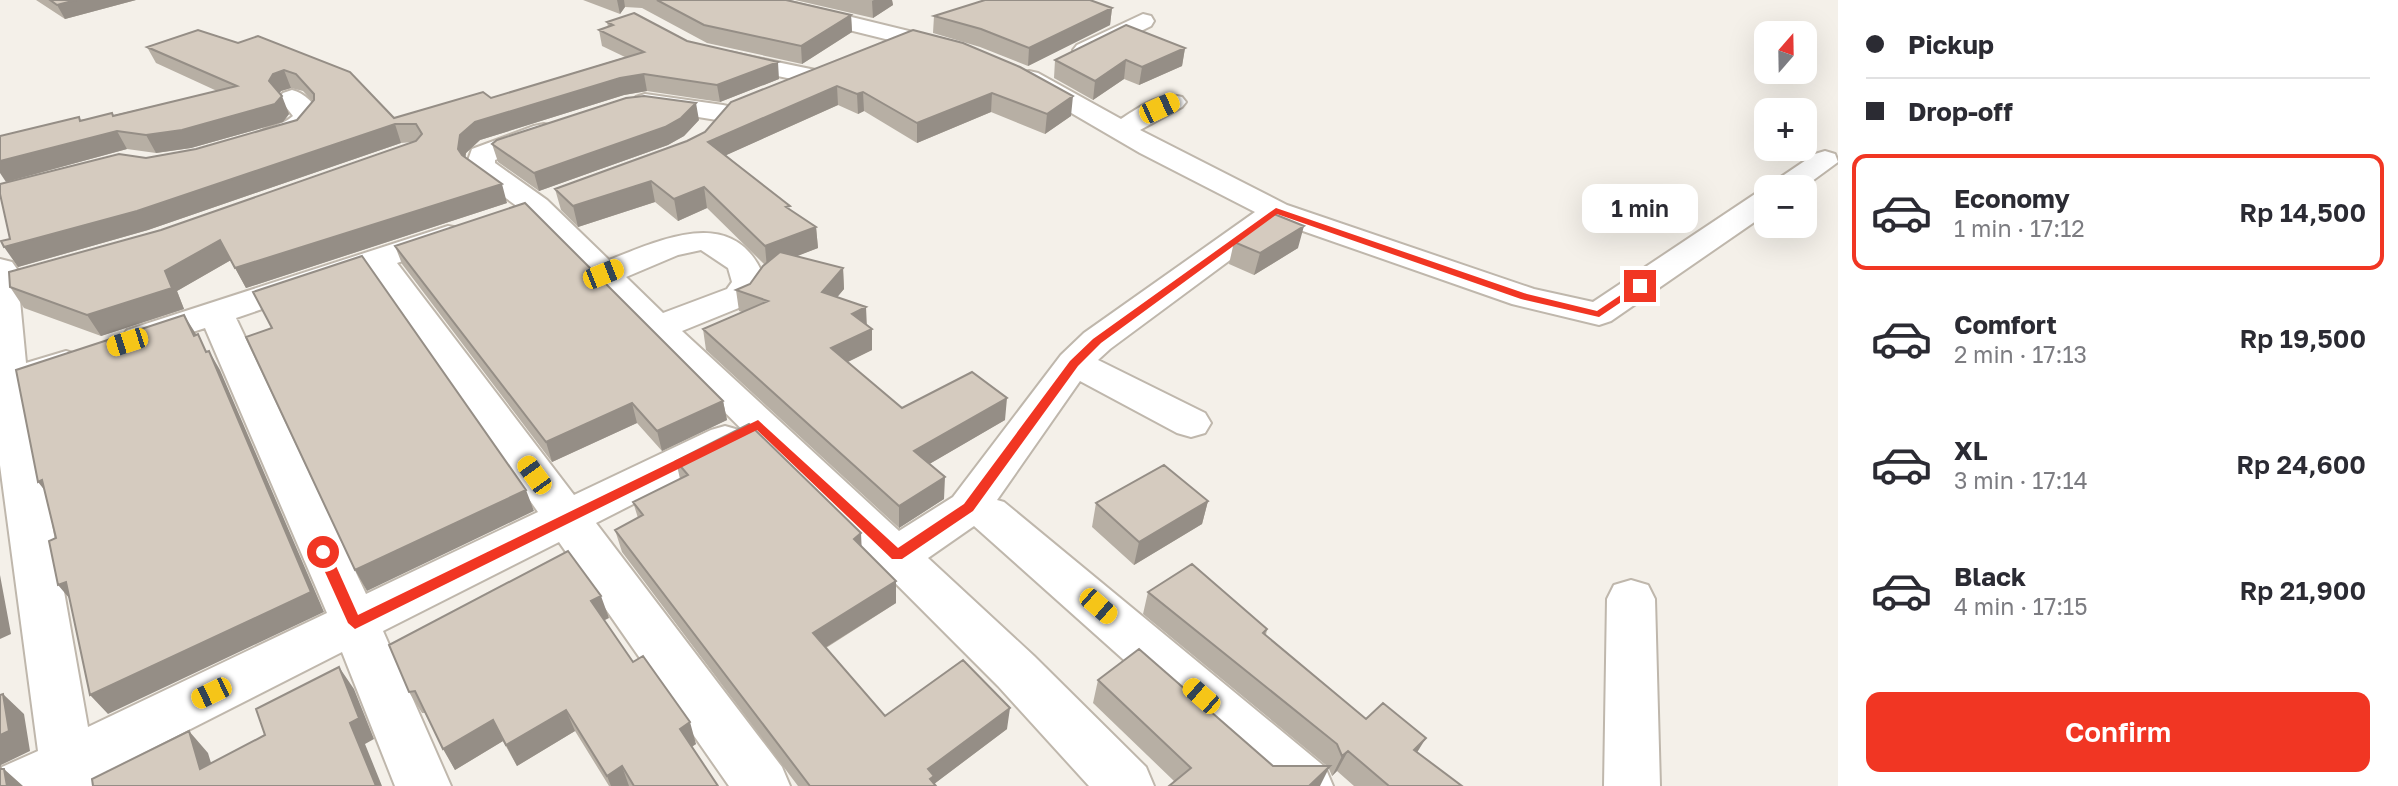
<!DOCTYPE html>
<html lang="en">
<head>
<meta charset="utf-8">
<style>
  :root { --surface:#fff; --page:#f7f7f7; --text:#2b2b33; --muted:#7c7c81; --line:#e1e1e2; --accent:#f13623 }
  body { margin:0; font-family:"Golos Text",sans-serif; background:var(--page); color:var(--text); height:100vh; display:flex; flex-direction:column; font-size:26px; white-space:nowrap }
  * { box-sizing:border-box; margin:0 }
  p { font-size:23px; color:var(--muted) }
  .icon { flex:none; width:38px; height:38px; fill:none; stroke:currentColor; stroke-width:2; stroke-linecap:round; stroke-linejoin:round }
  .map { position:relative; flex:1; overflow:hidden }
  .side { display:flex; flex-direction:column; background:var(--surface); width:560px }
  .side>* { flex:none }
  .hud { display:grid; align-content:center; height:154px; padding:0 28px; background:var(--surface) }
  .needle { width:46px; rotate:20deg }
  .controls { position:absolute; left:1754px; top:21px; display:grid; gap:14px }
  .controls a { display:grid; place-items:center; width:63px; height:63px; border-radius:14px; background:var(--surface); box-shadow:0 7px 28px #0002; font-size:35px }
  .end { position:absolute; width:32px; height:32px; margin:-16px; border:9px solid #f13623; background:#fff; box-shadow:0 0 0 4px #fff }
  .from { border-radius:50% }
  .bubble { position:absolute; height:49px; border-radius:14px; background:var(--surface); box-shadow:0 7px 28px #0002; font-size:23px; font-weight:600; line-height:49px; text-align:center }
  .car { position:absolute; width:21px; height:42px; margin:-21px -10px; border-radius:9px; box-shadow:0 0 5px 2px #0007; background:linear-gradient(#f5c518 24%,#345 0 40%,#f5c518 0 76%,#345 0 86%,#f5c518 0) }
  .hud b { display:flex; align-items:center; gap:24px; height:66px; font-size:26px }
  .hud b+b { border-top:2px solid var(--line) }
  .hud i { width:18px; height:18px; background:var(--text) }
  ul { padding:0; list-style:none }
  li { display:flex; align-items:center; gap:21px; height:116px; margin:0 14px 10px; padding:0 14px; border:4px solid transparent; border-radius:14px }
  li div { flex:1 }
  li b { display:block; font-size:26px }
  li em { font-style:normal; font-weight:600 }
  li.selected { border-color:var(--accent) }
  li>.icon { width:63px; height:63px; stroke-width:1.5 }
  .action { display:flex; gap:14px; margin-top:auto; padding:14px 28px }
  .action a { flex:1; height:80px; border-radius:14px; background:var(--accent); color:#fff; font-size:28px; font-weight:600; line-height:80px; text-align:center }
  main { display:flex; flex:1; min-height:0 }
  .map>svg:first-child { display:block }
</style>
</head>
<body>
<main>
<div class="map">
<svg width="1838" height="786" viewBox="0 0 1838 786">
  <rect width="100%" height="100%" fill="#f4f0e9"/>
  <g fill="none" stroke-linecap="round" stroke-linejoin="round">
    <!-- street casing -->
    <g stroke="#bfb7ac" stroke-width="4">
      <path id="street" d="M745,0H782L958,43L962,48L958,53L950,55L748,5Z
        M1143,14L1151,16L1154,21L1151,26L1093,55H1077L1073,50L1077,45Z
        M729,52L825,72L828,77L825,82L816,84L721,64L717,59L721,54Z
        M1029,71L1038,73L1121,119C1138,108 1161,91 1182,97L1186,102L1182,107L1140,130L1287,205L1534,289L1593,302L1755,194L1766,191V214L1611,321L1599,325L1512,304L1280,223L1110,349L1098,360L1205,413L1211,423L1205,433L1191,437L1177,433L1080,381L997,500L1004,502L1325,767L1333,786H1265L974,526L928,558L1034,656L1146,767L1154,786H1089L998,686L525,212L470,172L466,166L472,149L534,126L544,124L554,126L558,132L554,138L495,160V163L547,200L609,260C665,238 738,203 766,282L751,303L682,331L899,531L953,497L1061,355L1084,333L1255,212L1140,153L1020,83L1017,78L1020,73ZM701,250L728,268L732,282L727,289L663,313L626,277L678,255Z
        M292,90C304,93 318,105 319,118C306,137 280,149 257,144L253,138C262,126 281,127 293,116L279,98L283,93Z
        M645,94L723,105L732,107L736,113L732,119L723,121L636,107L632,102L636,97Z
        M1825,151L1835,154L1838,162L1804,187H1770L1775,181L1815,154Z
        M448,226L459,228L464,235L459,242L397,263L574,495L711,430L725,426L739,430L745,440L739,450L596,523L782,767L790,786H729L559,542L383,631L451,786H395L342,652L96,777L97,786H0L2,767L38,751L0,465V259L12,262L17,269L26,363L66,351L79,355L85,363L79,371L28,388L88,727L327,613L205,328L140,349L127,346L122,338L127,330ZM370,272L538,512L366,594L236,318Z
        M1631,580L1648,585L1655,599L1660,786H1604L1607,599L1614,585Z"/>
    </g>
    <!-- street -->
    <use href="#street" fill="#fff" fill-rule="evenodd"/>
  </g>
  <!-- wall -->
  <path fill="#b7afa4" d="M36,0H136L65,19Z
    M583,0H786L851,15L852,32L802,64L707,43L642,8L625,7L620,14Z
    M795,0H892L893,5L873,18Z
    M1112,8L1110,25L1028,66L980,47L933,33L934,16Z
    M607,22L687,41L779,79L720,102L647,91L624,95L480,140L466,153L465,158L507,203L246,288L231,260L177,291L184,309L101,336L24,308L10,287L161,230L412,142L401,143L148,230L18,267L10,239L146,158L196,149L297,120L313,102L303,91L291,88L281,91L279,94L289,114L283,122L191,148L156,153L127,149L6,182L80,120L114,115L217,91L156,63L147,47L198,30L394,118L491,98L625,57L602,46L599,30L608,27Z
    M913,30L1071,116L1045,134L991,112L917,143L864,111L858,114L838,105L726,155L791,211L816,227L818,248L796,256L843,268L844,289L837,297L872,329V350L848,362L902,408L1005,420L929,464L944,499L899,528L706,350L703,329L742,312L739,311L736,290L750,284L765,265L707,208L678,221L655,202L578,227L561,210L555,189L687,141Z
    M1185,48L1182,66L1139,85L1124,79L1093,100L1054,78L1055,60Z
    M699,120L684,136L668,145L539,191L498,162L492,144Z
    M1234,242L1298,248L1254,275L1229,264Z
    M395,246L723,401L727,420L662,451L637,423L552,462L402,264Z
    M676,461L862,547L896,581V603L826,648L885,716L1007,729L934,784L936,786H798L622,552L615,530L638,518L633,502L680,479Z
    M1208,501L1202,524L1134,565L1092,527L1096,503Z
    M1148,592L1267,629L1266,635L1366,719L1417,753L1462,786H1354L1337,771L1332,776L1329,769L1174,781L1093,703L1098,680L1273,766H1327L1143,614Z
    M609,618L604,620L633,662L696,744L692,747L718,786H609L575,731L517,766L503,741L455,770L425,713H422L409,692Z"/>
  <!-- shaded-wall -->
  <path fill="#958e86" d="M76,0H136L65,19L57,5Z
    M617,0H624L625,7L620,14Z
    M874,0H892L893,5L873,18L872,1Z
    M1112,8L1110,25L1028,66L1029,48Z
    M851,15L852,32L802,64L801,46Z
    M1185,48L1182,66L1139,85L1142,67Z
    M1126,60L1124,79L1093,100L1095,81Z
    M778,62L779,79L720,102L717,85Z
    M284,70L291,88L281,91L276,98L269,81L273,74Z
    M644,74L647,91L624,95L480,140L466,153L464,167L458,149L460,135L475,122L620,78Z
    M837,86L838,105L711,162L708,142Z
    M863,92L864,111L858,114L857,94Z
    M992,93L991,112L917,143V123Z
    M282,96L289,114L283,122L191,148L156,153L146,135Z
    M1073,96L1071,116L1045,134L1047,114Z
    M696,103L699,120L684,136L668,145L539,191L534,173Z
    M395,124L401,143L148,230L18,267L4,247Z
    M117,131L127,149L6,182L0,173V161Z
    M651,181L655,202L578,227L573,206Z
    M502,184L507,203L246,288L235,268Z
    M704,187L707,208L678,221L674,199Z
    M1304,226L1298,248L1254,275L1260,253Z
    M816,227L818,248L767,268L765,246Z
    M220,240L231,260L177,291L184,309L101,336L87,315Z
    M843,268L844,289L824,313L822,292Z
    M866,307L867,328L852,314Z
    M184,315L196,334L205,355L194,336Z
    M872,329V350L833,369L831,348Z
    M209,351L220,370L324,612L108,714L90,695Z
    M1007,398L1005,420L914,473V451Z
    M723,401L727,420L662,451L657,431Z
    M632,403L637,423L552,462L546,442Z
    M945,477L944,499L899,528V506Z
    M42,480L54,502L38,482Z
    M526,490L534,511L367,591L355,570Z
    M1208,501L1202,524L1134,565L1139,542Z
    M861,533L862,555L854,539Z
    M0,575L11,634L0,639Z
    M896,581V603L815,654L813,633Z
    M66,582L75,605L58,585Z
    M601,596L609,618L599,623L591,601Z
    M339,667L354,689L374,739L365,744L382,786H376L350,723Z
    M3,694L24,714L30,751L1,765L0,770V735Z
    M1010,708L1007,729L934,784L928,786V769Z
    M566,710L575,731L517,766L506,745Z
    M493,720L503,741L455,770L443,749Z
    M690,722L696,744L686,750L680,729Z
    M189,731L208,753L218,786L200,769Z
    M1426,738L1413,759L1414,750Z
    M1348,751L1337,771L1332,776L1342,756Z
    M622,766L629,786H611L607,776Z
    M1330,766L1320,786H1309Z
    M4,769L23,786H7Z"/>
  <!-- building -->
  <path fill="#d5cbbf" stroke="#958e86" stroke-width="2" d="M50,0H76L57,5Z
    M657,0H786L851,15L801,46L704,25Z
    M985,0H1090L1112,8L1029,48L981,29L934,16Z
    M634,13L687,41L778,62L717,85L644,74L620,78L475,122L460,135L458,149L462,155L502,184L235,268L220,240L165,271L172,288L87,315L10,287L9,272L161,230L416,141L422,134L416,124H395L137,211L4,247L1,241L10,239L0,194V184L119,154L146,158L196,149L297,120L314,100V94L296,74L284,70L273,74L269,81L282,96L275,104L182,130L146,135L117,131L0,161V136L79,117L80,121L112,113L113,116L237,86L147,47L198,30L238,43L258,36L350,72L394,118L483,92L491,98L644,52L599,30L613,25L607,22Z
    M1126,25L1185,48L1142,67L1126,60L1095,81L1055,60Z
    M913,30L963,43L1020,67L1073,96L1047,114L992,93L917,123L863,92L857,94L837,86L708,142L790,206L786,207L816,227L765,246L704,187L674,199L651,181L573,206L555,189L687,141L705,132L731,102Z
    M644,96L696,103L681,118L665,127L534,173L492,144L497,140L626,98Z
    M525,203L723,401L657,431L632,403L546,442L395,246Z
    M1274,214L1304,226L1260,253L1234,242Z
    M780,252L843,268L822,292L866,307L852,314L872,329L831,348L902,408L972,372L1007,398L914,451L945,477L899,506L703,329L768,301L736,290L750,284L763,266Z
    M362,256L526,490L355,570L246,337L272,328L253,292Z
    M184,315L194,336L198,334L206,352L209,351L311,592L90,695L66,582L58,585L49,541L56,538L42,480L38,482L16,370Z
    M749,424L861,533L854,539L896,581L813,633L885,716L963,660L1010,708L928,769L934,776L930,779L936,786H810L615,530L643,515L633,502L688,475L676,461Z
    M1164,465L1208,501L1139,542L1096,503Z
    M568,551L601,596L591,601L633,662L643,656L690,722L680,729L718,786H634L622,766L607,776L566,710L506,745L493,720L443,749L415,691L409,692L389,645Z
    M1192,564L1267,629L1263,633L1366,719L1383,703L1426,738L1414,750L1462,786H1389L1348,751L1342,756L1337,744L1148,592Z
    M1139,649L1273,766H1330L1309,786H1169L1191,768L1098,680Z
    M339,667L359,718L350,723L376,786H93L92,779L189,731L200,769L265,735L256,709Z
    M3,694L9,731L0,735V695Z
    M0,769H4L7,786H0Z"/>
  <!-- route -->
  <path fill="#f13623" d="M1276,208L1527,294L1597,311L1637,284L1645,286L1599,317L1521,299L1277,214L1101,343L1078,366L973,511L902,559H892L757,430L355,629L348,623L316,552L318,548H328L358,615L758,420L898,548L964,504L1070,361L1093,339Z"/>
</svg>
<div class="controls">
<a><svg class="needle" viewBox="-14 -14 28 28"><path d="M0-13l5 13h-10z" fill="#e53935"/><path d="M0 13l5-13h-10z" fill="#7c7c81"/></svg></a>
<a>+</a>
<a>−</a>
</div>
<i class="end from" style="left:323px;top:552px"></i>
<i class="end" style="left:1640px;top:286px"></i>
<div class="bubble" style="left:1582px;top:184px;width:116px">1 min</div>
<i class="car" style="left:1159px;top:108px;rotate:65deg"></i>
<i class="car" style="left:603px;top:274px;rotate:68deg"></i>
<i class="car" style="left:127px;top:342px;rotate:252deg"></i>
<i class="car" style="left:534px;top:475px;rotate:324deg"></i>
<i class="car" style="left:1098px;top:606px;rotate:131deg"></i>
<i class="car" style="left:211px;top:693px;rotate:244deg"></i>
<i class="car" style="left:1201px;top:696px;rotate:311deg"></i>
</div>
<section class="side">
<div class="hud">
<b><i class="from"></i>Pickup</b>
<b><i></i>Drop-off</b>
</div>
<ul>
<li class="selected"><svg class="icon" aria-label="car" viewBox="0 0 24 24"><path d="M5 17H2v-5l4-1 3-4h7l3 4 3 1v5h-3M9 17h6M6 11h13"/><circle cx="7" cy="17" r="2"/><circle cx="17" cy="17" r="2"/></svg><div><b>Economy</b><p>1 min · 17:12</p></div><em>Rp 14,500</em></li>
<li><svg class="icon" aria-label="car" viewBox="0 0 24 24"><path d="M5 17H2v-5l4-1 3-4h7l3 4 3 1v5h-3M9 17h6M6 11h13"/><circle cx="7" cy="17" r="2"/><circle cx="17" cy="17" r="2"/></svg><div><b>Comfort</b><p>2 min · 17:13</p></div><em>Rp 19,500</em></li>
<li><svg class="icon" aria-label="car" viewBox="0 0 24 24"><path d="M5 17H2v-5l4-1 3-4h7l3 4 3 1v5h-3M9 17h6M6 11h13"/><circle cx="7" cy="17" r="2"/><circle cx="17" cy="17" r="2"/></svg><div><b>XL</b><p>3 min · 17:14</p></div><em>Rp 24,600</em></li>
<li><svg class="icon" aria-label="car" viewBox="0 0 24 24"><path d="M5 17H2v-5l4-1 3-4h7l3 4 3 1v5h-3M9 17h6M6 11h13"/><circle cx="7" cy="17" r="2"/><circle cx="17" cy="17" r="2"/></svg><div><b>Black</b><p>4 min · 17:15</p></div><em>Rp 21,900</em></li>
</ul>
<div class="action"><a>Confirm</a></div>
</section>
</main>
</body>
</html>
